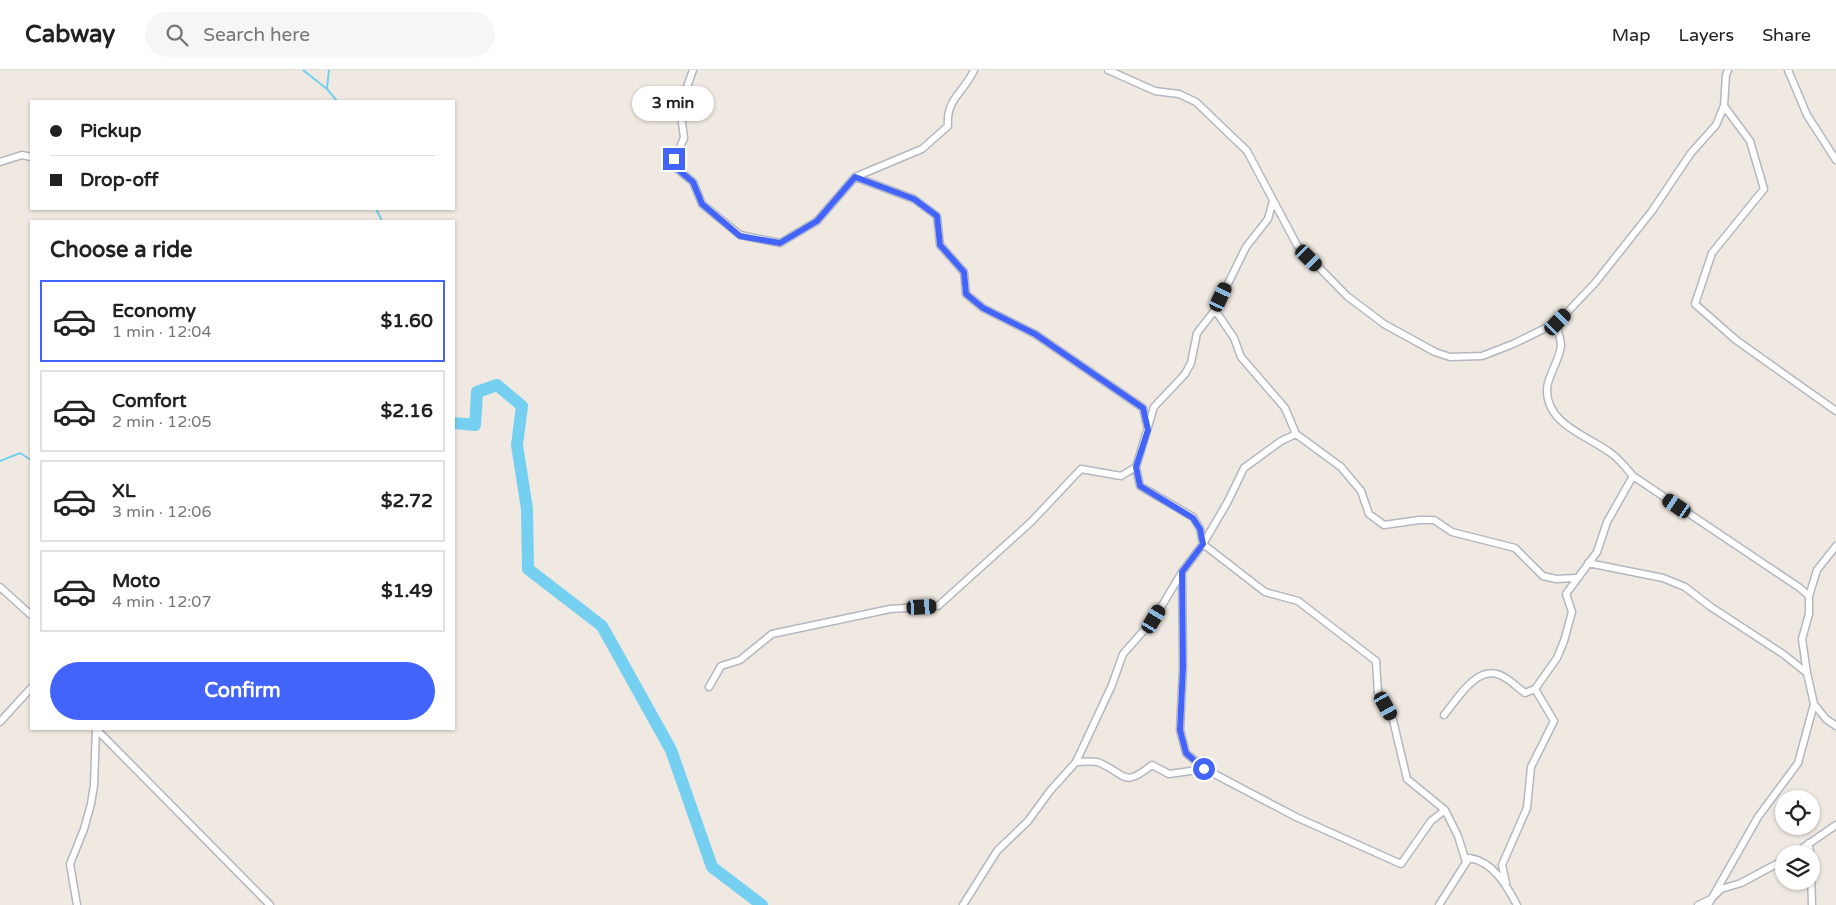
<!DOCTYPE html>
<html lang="en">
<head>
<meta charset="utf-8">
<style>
  :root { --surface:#fff; --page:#f6f6f6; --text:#222; --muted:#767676; --line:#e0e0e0; --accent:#4264fb }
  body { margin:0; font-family:"Varela Round",sans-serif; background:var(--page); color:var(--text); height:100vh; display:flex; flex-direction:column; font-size:19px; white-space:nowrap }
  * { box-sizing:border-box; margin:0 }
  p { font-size:16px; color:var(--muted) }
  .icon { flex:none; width:28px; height:28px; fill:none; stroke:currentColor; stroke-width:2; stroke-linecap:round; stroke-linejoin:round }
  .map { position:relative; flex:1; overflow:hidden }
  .panel { position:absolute; left:30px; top:150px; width:425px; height:510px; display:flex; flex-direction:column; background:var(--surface); border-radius:0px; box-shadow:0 1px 4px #0004 }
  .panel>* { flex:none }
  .hud { position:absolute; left:30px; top:30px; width:425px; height:110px; border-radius:0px; box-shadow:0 1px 4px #0004; display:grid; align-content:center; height:110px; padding:0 20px; background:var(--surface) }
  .buttons { position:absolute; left:1775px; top:720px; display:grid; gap:10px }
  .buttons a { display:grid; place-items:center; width:45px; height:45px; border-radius:50%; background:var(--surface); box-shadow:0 1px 4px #0004; font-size:25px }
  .end { position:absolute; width:22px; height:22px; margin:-11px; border:6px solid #4264fb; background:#fff; box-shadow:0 0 0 2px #fff }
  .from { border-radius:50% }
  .bubble { position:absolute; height:35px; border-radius:18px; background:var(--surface); box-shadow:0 1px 4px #0004; font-size:16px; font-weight:700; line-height:35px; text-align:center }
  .car { position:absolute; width:15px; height:30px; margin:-15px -8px; border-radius:6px; box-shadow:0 0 4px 1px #0007; background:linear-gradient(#222 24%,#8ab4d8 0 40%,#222 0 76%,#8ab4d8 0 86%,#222 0) }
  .hud b { display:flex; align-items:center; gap:18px; height:48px; font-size:19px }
  .hud b+b { border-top:1px solid var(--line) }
  .hud i { width:12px; height:12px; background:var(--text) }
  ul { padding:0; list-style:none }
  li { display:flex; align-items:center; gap:15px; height:82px; margin:0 10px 8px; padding:0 10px; border:2px solid var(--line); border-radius:0px }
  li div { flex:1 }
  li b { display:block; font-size:19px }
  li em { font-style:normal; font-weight:700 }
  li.active { border-color:var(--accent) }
  li>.icon { width:45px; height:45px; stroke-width:1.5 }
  h2 { padding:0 20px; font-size:22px; line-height:60px }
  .button { display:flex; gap:10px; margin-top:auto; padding:10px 20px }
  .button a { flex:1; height:58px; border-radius:30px; background:var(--accent); color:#fff; font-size:20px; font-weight:700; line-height:58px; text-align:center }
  header { display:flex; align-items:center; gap:30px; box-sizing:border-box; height:70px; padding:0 25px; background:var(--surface); border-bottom:1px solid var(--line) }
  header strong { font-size:24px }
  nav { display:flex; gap:28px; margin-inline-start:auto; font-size:18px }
  .search { width:350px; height:45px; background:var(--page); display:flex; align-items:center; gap:12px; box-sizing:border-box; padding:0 18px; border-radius:28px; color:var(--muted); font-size:19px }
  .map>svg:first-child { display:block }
</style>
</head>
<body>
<header>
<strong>Cabway</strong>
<div class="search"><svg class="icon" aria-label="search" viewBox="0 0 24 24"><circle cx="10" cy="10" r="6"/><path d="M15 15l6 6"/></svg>Search here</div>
<nav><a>Map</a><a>Layers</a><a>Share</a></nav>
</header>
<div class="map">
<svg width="1836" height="835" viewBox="0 0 1836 835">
  <rect width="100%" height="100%" fill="#efe9e1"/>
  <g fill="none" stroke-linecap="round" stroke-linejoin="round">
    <!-- stream -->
    <path stroke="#75cff0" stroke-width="2" d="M303,0L327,19L337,31
      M327,18L329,0
      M376,139L382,151
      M0,391L20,383L31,390"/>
    <!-- river -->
    <path stroke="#75cff0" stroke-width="12" d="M454,353L475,355L477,322L497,315L522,336L517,375L527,439L528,499L602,556L671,680L712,797L762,835"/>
    <!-- street casing -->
    <g stroke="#b4b7c1" stroke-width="9">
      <path id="street" d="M693,0L680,37L684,68L675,89V97L693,112L702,134L740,165L780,173L817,151L855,107L914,129L937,146L940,175L964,202L966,224L983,238L1035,264L1143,338L1147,356
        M1108,0L1155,21L1179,24L1196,32L1247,81L1297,175L1347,226L1384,254L1435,282L1450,287L1482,286L1513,274L1558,252L1595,213L1652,141L1691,83L1716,55L1724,36L1726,5L1728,0
        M1788,0L1807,45L1836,90
        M1724,36L1750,71L1764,119L1712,183L1695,234L1736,270L1836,341
        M0,92L22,85L31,87
        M855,107L922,79L948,56C946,28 964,23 974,0
        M1215,240L1234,268L1241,287L1285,338L1296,364L1341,397L1361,421L1369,444L1384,455L1419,450H1434L1452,462L1515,478L1543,506L1556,509L1576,508
        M1558,252C1556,261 1561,267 1561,275C1560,290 1547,307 1547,319C1546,355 1589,366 1612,384C1620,390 1627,399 1633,406L1800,518L1809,526V544L1802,569L1807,603L1814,634L1826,649L1836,656
        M1296,364L1281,371L1244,398L1227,433L1203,474L1265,522L1298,531L1376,591L1378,623L1393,650L1407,709L1445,740L1458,766L1466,792
        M1588,493L1663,508L1685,517L1711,537L1783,584L1807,603
        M1182,502L1183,597L1180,660L1186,683L1205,699L1296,747L1401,794L1431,751L1445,740
        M0,517L31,545
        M1809,526L1817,500L1836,476
        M709,617L721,596L740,590L772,564L890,539L938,536L1031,452L1081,399L1121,406L1136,397
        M1444,645C1457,630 1476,595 1500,605C1508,608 1517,617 1525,623L1535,619L1557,588L1564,571L1572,542L1566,524L1597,482L1607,452L1633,406
        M0,652L31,618
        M96,659L270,835
        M1076,692C1083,692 1094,690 1100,693C1127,705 1123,718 1152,695L1169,704L1205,699
        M1809,773L1810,784
        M1794,784L1836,755
        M1811,802L1812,835
        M1506,813L1502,795L1527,738L1531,697L1554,651L1535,619
        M77,835L70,794L84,759L91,734L94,715L96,659
        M963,835L997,781L1028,751L1050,721L1076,692L1112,615L1123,584L1154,549L1182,502L1203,474L1200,459L1193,447L1140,416L1136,397L1154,337L1185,304L1191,293L1197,263L1215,240L1246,177L1268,149L1273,131
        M1439,835L1469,788C1493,791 1507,816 1517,835
        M1698,835L1711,829L1721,819L1741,813L1784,790
        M1708,835L1758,747L1798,693L1814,634"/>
    </g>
    <!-- street -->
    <use href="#street" stroke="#fff" stroke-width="6"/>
  </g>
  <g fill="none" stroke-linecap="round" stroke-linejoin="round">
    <!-- route -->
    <path stroke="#4264fb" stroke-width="6" d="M674,89L675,97L693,112L702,134L740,166L780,173L817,151L855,107L914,129L937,146L940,175L964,202L966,224L983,238L1035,264L1143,338L1148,360L1136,397L1140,416L1193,448L1200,459L1203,474L1182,502L1183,597L1180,660L1186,683L1204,699"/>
  </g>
</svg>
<div class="buttons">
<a><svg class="icon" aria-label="locate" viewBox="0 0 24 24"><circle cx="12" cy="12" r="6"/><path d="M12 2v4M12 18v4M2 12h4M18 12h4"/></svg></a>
<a><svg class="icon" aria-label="layers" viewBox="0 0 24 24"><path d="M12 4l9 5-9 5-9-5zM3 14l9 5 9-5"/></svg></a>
</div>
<i class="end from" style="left:1204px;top:699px"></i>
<i class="end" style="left:674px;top:89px"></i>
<div class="bubble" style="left:632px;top:16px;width:82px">3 min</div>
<i class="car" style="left:1309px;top:188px;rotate:135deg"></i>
<i class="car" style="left:1221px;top:227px;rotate:25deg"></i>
<i class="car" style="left:1558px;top:252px;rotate:44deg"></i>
<i class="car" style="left:1677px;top:436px;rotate:304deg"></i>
<i class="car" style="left:922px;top:537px;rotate:87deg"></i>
<i class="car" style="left:1154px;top:549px;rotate:31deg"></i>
<i class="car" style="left:1386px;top:636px;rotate:151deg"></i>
<div class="hud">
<b><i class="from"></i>Pickup</b>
<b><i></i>Drop-off</b>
</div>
<section class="panel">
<h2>Choose a ride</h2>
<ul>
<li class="active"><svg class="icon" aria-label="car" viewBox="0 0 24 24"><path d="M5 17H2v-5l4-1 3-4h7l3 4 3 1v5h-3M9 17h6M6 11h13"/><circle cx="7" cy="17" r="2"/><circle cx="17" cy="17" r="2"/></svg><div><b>Economy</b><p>1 min · 12:04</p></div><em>$1.60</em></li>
<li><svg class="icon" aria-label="car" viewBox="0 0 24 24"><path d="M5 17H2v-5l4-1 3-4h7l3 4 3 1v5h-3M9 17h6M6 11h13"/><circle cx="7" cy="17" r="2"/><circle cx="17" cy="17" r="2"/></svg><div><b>Comfort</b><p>2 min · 12:05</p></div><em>$2.16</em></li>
<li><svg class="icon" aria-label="car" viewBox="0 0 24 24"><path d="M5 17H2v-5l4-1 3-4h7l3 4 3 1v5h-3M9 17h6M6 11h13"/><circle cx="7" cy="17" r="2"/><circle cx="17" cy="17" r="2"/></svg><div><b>XL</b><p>3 min · 12:06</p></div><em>$2.72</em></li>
<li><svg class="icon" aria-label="car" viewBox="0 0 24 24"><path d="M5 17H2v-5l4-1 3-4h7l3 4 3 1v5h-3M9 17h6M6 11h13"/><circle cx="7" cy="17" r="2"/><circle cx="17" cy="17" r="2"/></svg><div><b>Moto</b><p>4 min · 12:07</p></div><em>$1.49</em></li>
</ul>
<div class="button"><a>Confirm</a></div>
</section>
</div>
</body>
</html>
